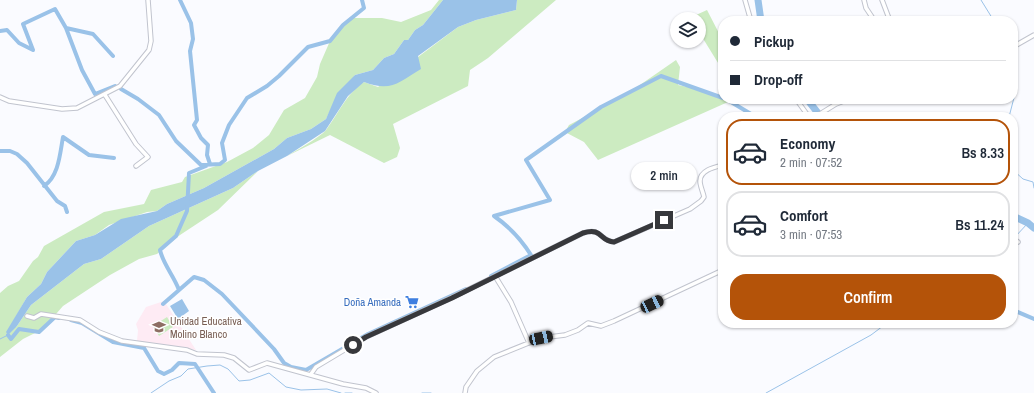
<!DOCTYPE html>
<html lang="en">
<head>
<meta charset="utf-8">
<style>
  :root { --surface:#fff; --page:#f2f2f3; --text:#1f2937; --muted:#747a83; --line:#e0e1e3; --accent:#b45309 }
  body { margin:0; font-family:"Archivo Narrow",sans-serif; background:var(--page); color:var(--text); height:100vh; display:flex; flex-direction:column; font-size:15px; white-space:nowrap }
  * { box-sizing:border-box; margin:0 }
  p { font-size:13px; color:var(--muted) }
  .icon { flex:none; width:22px; height:22px; fill:none; stroke:currentColor; stroke-width:2; stroke-linecap:round; stroke-linejoin:round }
  .map { position:relative; flex:1; overflow:hidden }
  .drawer { position:absolute; left:718px; top:112px; width:300px; height:216px; display:flex; flex-direction:column; background:var(--surface); border-radius:16px; box-shadow:0 1px 3px #0004 }
  .drawer>* { flex:none }
  .hud { position:absolute; left:718px; top:16px; width:300px; height:88px; border-radius:16px; box-shadow:0 1px 3px #0004; display:grid; align-content:center; height:88px; padding:0 12px; background:var(--surface) }
  .controls { position:absolute; left:670px; top:12px; display:grid; gap:8px }
  .controls a { display:grid; place-items:center; width:36px; height:36px; border-radius:50%; background:var(--surface); box-shadow:0 1px 3px #0004; font-size:20px }
  .end { position:absolute; width:18px; height:18px; margin:-9px; border:5px solid #37383c; background:#fff; box-shadow:0 0 0 2px #fff }
  .from { border-radius:50% }
  .bubble { position:absolute; height:28px; border-radius:14px; background:var(--surface); box-shadow:0 1px 3px #0004; font-size:13px; font-weight:600; line-height:28px; text-align:center }
  .car { position:absolute; width:12px; height:24px; margin:-12px -6px; border-radius:5px; box-shadow:0 0 3px 1px #0007; background:linear-gradient(#222 24%,#8ab4d8 0 40%,#222 0 76%,#8ab4d8 0 86%,#222 0) }
  .hud b { display:flex; align-items:center; gap:14px; height:38px; font-size:15px }
  .hud b+b { border-top:1px solid var(--line) }
  .hud i { width:10px; height:10px; background:var(--text) }
  ul { padding:7px 0 0; list-style:none }
  li { display:flex; align-items:center; gap:12px; height:66px; margin:0 8px 6px; padding:0 4px; border:2px solid var(--line); border-radius:16px }
  li div { flex:1 }
  li b { display:block; font-size:15px }
  li em { font-style:normal; font-weight:600 }
  li.selected { border-color:var(--accent) }
  li>.icon { width:36px; height:36px; stroke-width:1.5 }
  .cta { display:flex; gap:8px; margin-top:auto; padding:8px 12px }
  .cta a { flex:1; height:46px; border-radius:16px; background:var(--accent); color:#fff; font-size:16px; font-weight:600; line-height:46px; text-align:center }
  .map>svg:first-child { display:block }
</style>
</head>
<body>
<div class="map">
<svg width="1034" height="393" viewBox="0 0 1034 393">
  <rect width="100%" height="100%" fill="#fafbff"/>
  <!-- education -->
  <path fill="#feebf4" d="M164,301L196,350L137,341L138,330L136,324L146,307Z"/>
  <!-- green -->
  <path fill="#ccebc1" d="M439,0H458L457,1L443,0L423,25L415,30L408,40H404L394,54L384,58L373,70L355,75L331,109L326,119L311,129L287,138L274,149L204,188L167,204L157,211L147,212L109,225L95,235L76,241L47,272L41,284L27,297L7,332L17,326L31,305L84,264L101,259L149,226L233,188L258,171L218,210L180,235L157,254L139,259L110,275L63,306L43,329L23,339L0,357V293L8,286L19,281L33,261L38,257L44,246L104,212L144,204L151,190L182,182L185,177L227,162L253,148L269,135L284,110L305,98L317,77L320,64L330,41L351,18H382L401,22L431,10Z
    M517,0H556L488,58L470,70L468,86L393,124L400,148L397,157L384,163L330,135L287,156C297,150 319,138 326,130C339,113 346,94 364,82L378,87L458,27L476,20L516,10Z
    M707,10L723,41V71L699,32V19H696V15Z
    M676,60L680,67L678,85L697,89L728,102L598,160L584,142L565,132L569,125L624,96Z
    M167,317L173,327L159,336L153,326Z"/>
  <!-- water -->
  <path fill="#9ac2e8" d="M443,0H517L516,10L476,20L458,27L418,56L421,69C398,83 391,92 364,82L348,96L325,131L287,156L258,171L233,188L149,226L101,259L84,264L31,305L17,326L8,335L6,332L27,297L41,284L47,272L76,241L95,235L121,219L157,211L167,204L204,188L274,149L287,138L311,129L326,119L337,93L355,75L373,70L384,58L394,54L404,40H408L415,30L423,25Z
    M182,299L189,311L178,319L170,306Z"/>
  <g fill="none" stroke-linecap="round" stroke-linejoin="round">
    <!-- stream -->
    <path stroke="#9ac2e8" stroke-width="1" d="M981,0L994,21
      M1009,117L1016,90L1013,73
      M1013,170L1023,179L1033,182L1034,188
      M1015,237L1028,223
      M0,339L8,335
      M151,393L169,381L181,376L188,369L207,366L220,365L228,369L239,381L250,380L269,373L286,387L301,390L327,389L341,393
      M345,393H352
      M422,393H431
      M766,393L871,335L887,323"/>
    <!-- canal -->
    <path stroke="#9ac2e8" stroke-width="4" d="M180,0L191,23L193,39L190,51L197,120L194,125L201,138L208,145L207,155L210,164
      M66,28L93,34L113,56
      M0,31L7,30L19,43L33,50L23,24L55,9L66,28L82,70L95,94L115,86
      M121,89L138,99L159,115L176,141L201,165L220,164L225,160L222,143L229,125L247,98L267,86L279,76L308,47L330,41L343,25L364,8L362,0
      M726,99L756,117
      M0,151H10L17,154L27,163L57,201L65,206L67,212
      M44,186C59,176 60,153 63,137L89,155L114,158
      M491,276L531,255C521,239 510,227 494,216L550,200L526,160L601,107L661,76L723,98
      M179,290C174,276 163,264 160,250L176,236L187,211L189,173L206,166
      M163,304L194,277L204,280L222,294L274,349L284,363L291,367L306,370L368,334L466,289
      M1013,310L1034,319
      M71,320L82,323L113,342L144,348L158,371L164,374L172,370L179,363L195,364L214,393
      M8,335L11,339L19,329L39,332L55,317L59,318"/>
    <!-- river -->
    <path stroke="#9ac2e8" stroke-width="7" d="M758,0L761,21
      M807,99L821,117
      M1013,216L1028,223L1034,228"/>
    <!-- street casing -->
    <g stroke="#c1c4ce" stroke-width="5.5">
      <path id="street" d="M745,0L751,21
        M864,0L866,8L874,20
        M882,0L890,21
        M1013,47L1034,35
        M105,95L136,144L148,157L136,166
        M0,97L9,101L62,109L77,108L120,86L149,50L151,41L148,0
        M796,99L809,117
        M815,117L836,104L849,99
        M1013,238L1018,242
        M495,276L511,302L529,343
        M27,316L34,318L41,314L80,320L99,332L122,341L187,350L197,354L224,355L234,358L249,370L267,363L343,384L366,388L376,393
        M311,374L316,367L366,337L451,298L583,233C603,227 599,241 614,242L690,209L701,201L704,197C703,192 700,186 700,181C700,170 715,167 723,165
        M465,393L466,387L477,371L494,357L541,338L565,335L578,330L588,323L601,326L614,321L723,270"/>
    </g>
    <!-- street -->
    <use href="#street" stroke="#fff" stroke-width="3.5"/>
  </g>
  <g fill="none" stroke-linecap="round" stroke-linejoin="round">
    <!-- route -->
    <path stroke="#37383c" stroke-width="5" d="M353,345L366,337L452,298L583,233C603,227 599,241 614,242L664,220"/>
  </g>
  <!-- icons -->
  <defs>
    <g id="supermarket-bare" transform="scale(1.08)"><path d="M-6-5.5h2.5l.6 2H6L4.5 2H-2.5L-4.4-4H-6ZM-1.5 3.2a1.3 1.3 0 1 0 .1 0ZM3 3.2a1.3 1.3 0 1 0 .1 0Z" fill="#3f7fe0" stroke="#fff" stroke-width="2.5" paint-order="stroke"/></g>
    <g id="school-bare" transform="scale(1.08)"><path d="M0-5L7-2L0 1L-7-2ZM-4 1L0 2.5L4 1V4Q0 6-4 4Z" fill="#8d6e63" stroke="#fff" stroke-width="2.5" paint-order="stroke"/></g>
  </defs>
  <g fill-rule="evenodd">
    <use href="#supermarket-bare" x="412" y="302"/>
    <use href="#school-bare" x="159" y="327"/>
  </g>
  <g text-anchor="middle" dominant-baseline="central" stroke-width="3" stroke-linejoin="round" paint-order="stroke">
    <!-- shop labels -->
    <g font-size="11" fill="#366cbe" stroke="#fff" text-anchor="end">
      <text x="401" y="302">Doña Amanda</text>
    </g>
    <!-- education labels -->
    <g font-size="11" fill="#785e54" stroke="#fff" text-anchor="start">
      <text x="170" y="321">Unidad Educativa<tspan x="170" dy="13">Molino Blanco</tspan></text>
    </g>
  </g>
</svg>
<div class="controls">
<a><svg class="icon" aria-label="layers" viewBox="0 0 24 24"><path d="M12 4l9 5-9 5-9-5zM3 14l9 5 9-5"/></svg></a>
</div>
<i class="end from" style="left:353px;top:345px"></i>
<i class="end" style="left:664px;top:220px"></i>
<div class="bubble" style="left:631px;top:162px;width:66px">2 min</div>
<i class="car" style="left:652px;top:304px;rotate:65deg"></i>
<i class="car" style="left:541px;top:338px;rotate:78deg"></i>
<div class="hud">
<b><i class="from"></i>Pickup</b>
<b><i></i>Drop-off</b>
</div>
<section class="drawer">
<ul>
<li class="selected"><svg class="icon" aria-label="car" viewBox="0 0 24 24"><path d="M5 17H2v-5l4-1 3-4h7l3 4 3 1v5h-3M9 17h6M6 11h13"/><circle cx="7" cy="17" r="2"/><circle cx="17" cy="17" r="2"/></svg><div><b>Economy</b><p>2 min · 07:52</p></div><em>Bs 8.33</em></li>
<li><svg class="icon" aria-label="car" viewBox="0 0 24 24"><path d="M5 17H2v-5l4-1 3-4h7l3 4 3 1v5h-3M9 17h6M6 11h13"/><circle cx="7" cy="17" r="2"/><circle cx="17" cy="17" r="2"/></svg><div><b>Comfort</b><p>3 min · 07:53</p></div><em>Bs 11.24</em></li>
</ul>
<div class="cta"><a>Confirm</a></div>
</section>
</div>
</body>
</html>
